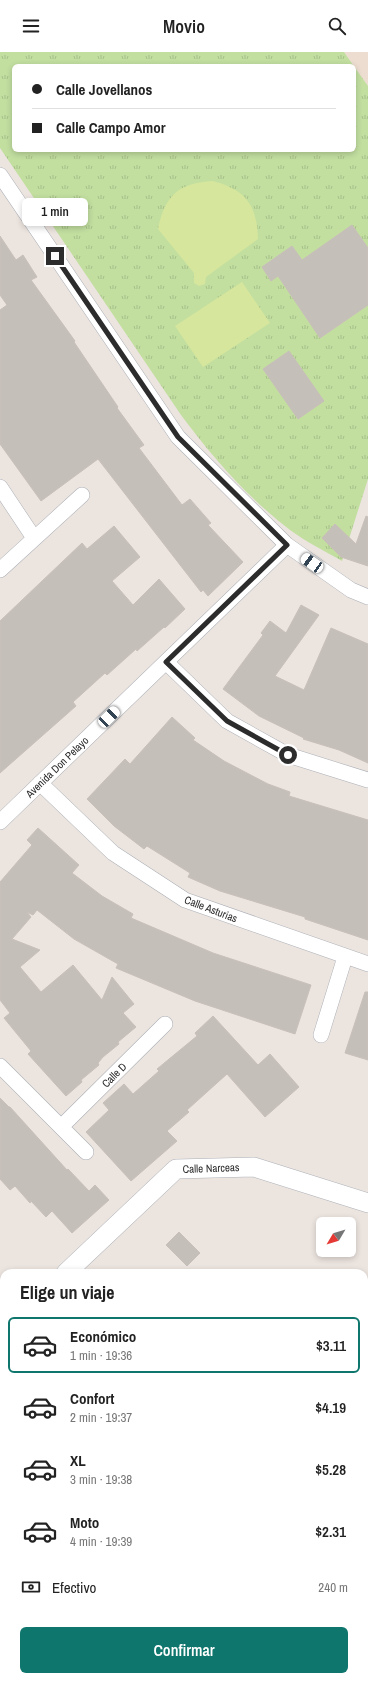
<!DOCTYPE html>
<html lang="es">
<head>
<meta charset="utf-8">
<style>
  :root { --surface:#fff; --page:#f2f2f2; --text:#222; --muted:#767676; --line:#e0e0e0; --accent:#0f766e }
  body { margin:0; font-family:"Archivo Narrow",sans-serif; background:var(--page); color:var(--text); height:100vh; display:flex; flex-direction:column; font-size:15px; white-space:nowrap }
  * { box-sizing:border-box; margin:0 }
  p { font-size:13px; color:var(--muted) }
  .icon { flex:none; width:22px; height:22px; fill:none; stroke:currentColor; stroke-width:2; stroke-linecap:round; stroke-linejoin:round }
  .map { position:relative; flex:1; overflow:hidden }
  .sheet { position:absolute; left:0px; top:1217px; width:368px; height:412px; display:flex; flex-direction:column; background:var(--surface); border-radius:12px 12px 0 0; box-shadow:0 2px 6px #0003 }
  .sheet>* { flex:none }
  .guide { position:absolute; left:12px; top:12px; width:344px; height:88px; border-radius:6px; box-shadow:0 2px 6px #0003; display:grid; align-content:center; height:88px; padding:0 20px; background:var(--surface) }
  .needle { width:26px; rotate:232deg }
  .controls { position:absolute; left:316px; top:1165px; display:grid; gap:8px }
  .controls a { display:grid; place-items:center; width:40px; height:40px; border-radius:6px; background:var(--surface); box-shadow:0 2px 6px #0003; font-size:20px }
  .end { position:absolute; width:18px; height:18px; margin:-9px; border:5px solid #2c2c2c; background:#fff; box-shadow:0 0 0 2px #fff }
  .from { border-radius:50% }
  .bubble { position:absolute; height:28px; border-radius:6px; background:var(--surface); box-shadow:0 2px 6px #0003; font-size:13px; font-weight:600; line-height:28px; text-align:center }
  .car { position:absolute; width:12px; height:24px; margin:-12px -6px; border-radius:5px; box-shadow:0 0 3px 1px #0007; background:linear-gradient(#fff 24%,#345 0 40%,#fff 0 76%,#345 0 86%,#fff 0) }
  .guide b { display:flex; align-items:center; gap:14px; height:38px; font-size:15px }
  .guide b+b { border-top:1px solid var(--line) }
  .guide i { width:10px; height:10px; background:var(--text) }
  ul { padding:0; list-style:none }
  li { display:flex; align-items:center; gap:12px; height:56px; margin:0 8px 6px; padding:0 12px; border:2px solid transparent; border-radius:6px }
  li div { flex:1 }
  li b { display:block; font-size:15px }
  li em { font-style:normal; font-weight:600 }
  li.selected { border-color:var(--accent) }
  li>.icon { width:36px; height:36px; stroke-width:1.5 }
  h2 { padding:0 20px; font-size:18px; line-height:48px }
  .pay { display:flex; align-items:center; gap:10px; height:44px; padding:0 20px; font-size:15px }
  .pay p { margin-inline-start:auto }
  .primary-button { display:flex; gap:8px; margin-top:auto; padding:8px 20px }
  .primary-button a { flex:1; height:46px; border-radius:6px; background:var(--accent); color:#fff; font-size:16px; font-weight:600; line-height:46px; text-align:center }
  header { display:flex; justify-content:space-between; align-items:center; height:52px; padding:0 20px; background:var(--surface); font-size:18px; font-weight:600 }
  .map>svg:first-child { display:block }
</style>
</head>
<body>
<header><svg class="icon" aria-label="menu" viewBox="0 0 24 24"><path d="M4 6h16M4 12h16M4 18h16"/></svg>Movio<svg class="icon" aria-label="search" viewBox="0 0 24 24"><circle cx="10" cy="10" r="6"/><path d="M15 15l6 6"/></svg></header>
<div class="map">
<svg width="368" height="1629" viewBox="0 0 368 1629">
  <defs>
    <pattern id="park-tufts" width="24" height="20" patternUnits="userSpaceOnUse"><rect width="24" height="20" fill="#c2dfa0"/><path d="M3 7l-1-3M5 7V3M7 7l1-3M15 17l-1-3M17 17v-4M19 17l1-3" fill="none" stroke="#a7c08a"/></pattern>
  </defs>
  <rect width="100%" height="100%" fill="#ece4df"/>
  <!-- education -->
  <path fill="#edddd0" d="M344,0H368V34Z"/>
  <!-- park -->
  <path fill="url(#park-tufts)" fill-rule="evenodd" d="M0,0H344L368,34V427L342,509C325,499 306,490 290,478C247,445 213,406 181,363L0,96ZM14,14H354V98H14Z"/>
  <!-- pitch -->
  <path fill="#d6e69c" d="M213,129C246,138 257,153 258,187L206,225L205,232L199,234L194,231V221L158,177C165,143 179,131 213,129Z
    M242,230L270,271L203,315L175,274Z"/>
  <!-- building -->
  <path fill="#c5bfba" stroke="#c8bfb9" d="M352,173L368,196V253L320,286L278,224L271,229L262,215L292,194L302,208Z
    M0,184L16,208L23,203L37,225L31,228L75,289L74,290L118,355L117,356L144,393L139,396L182,453L190,447L211,471L208,473L243,510L208,544L203,538L201,540L98,407L41,449L0,392V258L7,253L0,243Z
    M289,299L324,349L298,367L263,317Z
    M366,464L368,465V514L341,505L322,486L335,472L356,492Z
    M114,474L140,505L112,529L133,553L159,527L185,557L165,576L164,575L137,599L136,597L107,623L105,621L73,650L76,654L0,721V569L82,491L87,497Z
    M301,553L319,563L275,624L304,638L331,576L368,592V711L339,698L303,687L304,686L259,664L223,637L263,583L261,581L270,569L286,581Z
    M172,665L195,686L193,688L224,709L268,732L290,740L289,744L368,768V888L305,867V865L220,839L188,825L190,821L147,794L144,797L114,774L87,747L125,707L130,712Z
    M38,776L79,813L72,821L102,844L133,862L131,866L213,901L311,933L295,982L195,949L116,916L118,912L74,887L37,858L33,863L27,860L31,865L12,887L40,898L20,915L41,940L73,913L102,948L112,925L134,952L123,961L136,975L118,990L119,992L103,1005L98,1011L99,1013L81,1028L82,1030L66,1044L28,1002L31,999L4,966L10,961L0,948V830L32,793L27,788Z
    M365,940H368V1008L345,1001Z
    M213,964L258,1013L270,1002L299,1035L265,1065L227,1022L187,1058L189,1060L167,1079L177,1089L131,1129L86,1080L109,1058L103,1051L124,1032L133,1042L159,1019L157,1017L197,984L195,981Z
    M0,1046L9,1055H10L67,1118L68,1117L89,1139L95,1133L109,1148L72,1181L52,1159L46,1165L31,1149L30,1151L15,1134L10,1138L0,1127Z
    M179,1180L200,1201L187,1214L166,1193Z"/>
  <g fill="none" stroke-linecap="round" stroke-linejoin="round">
    <!-- minor casing -->
    <g stroke="#acb0b7" stroke-width="16">
      <path id="minor" d="M0,123L178,385L287,493L351,538L368,545
        M0,435L34,486
        M0,518L82,443
        M166,610L227,669L288,703L368,728
        M40,731L113,801L185,848L368,912
        M0,770L287,493
        M321,983L345,905
        M0,1014L86,1100
        M62,1074L165,972"/>
    </g>
    <!-- tertiary casing -->
    <g stroke="#acb0b7" stroke-width="20">
      <path id="tertiary" d="M66,1221L176,1117L254,1115L368,1151
        M0,1283L4,1279"/>
    </g>
    <!-- minor -->
    <use href="#minor" stroke="#fff" stroke-width="15"/>
    <!-- tertiary -->
    <use href="#tertiary" stroke="#fff" stroke-width="19"/>
  </g>
  <g fill="none" stroke-linecap="round" stroke-linejoin="round">
    <!-- route -->
    <path stroke="#2c2c2c" stroke-width="5" d="M55,204L178,385L287,493L166,610L227,669L288,703"/>
  </g>
  <g text-anchor="middle" dominant-baseline="central" stroke-width="3" stroke-linejoin="round" paint-order="stroke">
    <!-- street labels -->
    <g font-size="11" fill="#2c2c2c" stroke="#fff">
      <text transform="translate(57 715) rotate(-44)">Avenida Don Pelayo</text>
      <text transform="translate(211 857) rotate(21)">Calle Asturias</text>
      <text transform="translate(114 1023) rotate(-45)">Calle D</text>
      <text transform="translate(211 1116) rotate(-2)">Calle Narceas</text>
    </g>
  </g>
</svg>
<div class="controls">
<a><svg class="needle" viewBox="-14 -14 28 28"><path d="M0-13l5 13h-10z" fill="#e53935"/><path d="M0 13l5-13h-10z" fill="#767676"/></svg></a>
</div>
<i class="end from" style="left:288px;top:703px"></i>
<i class="end" style="left:55px;top:204px"></i>
<div class="bubble" style="left:22px;top:146px;width:66px">1 min</div>
<i class="car" style="left:312px;top:511px;rotate:305deg"></i>
<i class="car" style="left:109px;top:665px;rotate:46deg"></i>
<div class="guide">
<b><i class="from"></i>Calle Jovellanos</b>
<b><i></i>Calle Campo Amor</b>
</div>
<section class="sheet">
<h2>Elige un viaje</h2>
<ul>
<li class="selected"><svg class="icon" aria-label="car" viewBox="0 0 24 24"><path d="M5 17H2v-5l4-1 3-4h7l3 4 3 1v5h-3M9 17h6M6 11h13"/><circle cx="7" cy="17" r="2"/><circle cx="17" cy="17" r="2"/></svg><div><b>Económico</b><p>1 min · 19:36</p></div><em>$3.11</em></li>
<li><svg class="icon" aria-label="car" viewBox="0 0 24 24"><path d="M5 17H2v-5l4-1 3-4h7l3 4 3 1v5h-3M9 17h6M6 11h13"/><circle cx="7" cy="17" r="2"/><circle cx="17" cy="17" r="2"/></svg><div><b>Confort</b><p>2 min · 19:37</p></div><em>$4.19</em></li>
<li><svg class="icon" aria-label="car" viewBox="0 0 24 24"><path d="M5 17H2v-5l4-1 3-4h7l3 4 3 1v5h-3M9 17h6M6 11h13"/><circle cx="7" cy="17" r="2"/><circle cx="17" cy="17" r="2"/></svg><div><b>XL</b><p>3 min · 19:38</p></div><em>$5.28</em></li>
<li><svg class="icon" aria-label="car" viewBox="0 0 24 24"><path d="M5 17H2v-5l4-1 3-4h7l3 4 3 1v5h-3M9 17h6M6 11h13"/><circle cx="7" cy="17" r="2"/><circle cx="17" cy="17" r="2"/></svg><div><b>Moto</b><p>4 min · 19:39</p></div><em>$2.31</em></li>
</ul>
<div class="pay"><svg class="icon" aria-label="cash" viewBox="0 0 24 24"><path d="M3 7h18v10H3z"/><circle cx="12" cy="12" r="2"/></svg>Efectivo<p>240 m</p></div>
<div class="primary-button"><a>Confirmar</a></div>
</section>
</div>
</body>
</html>
